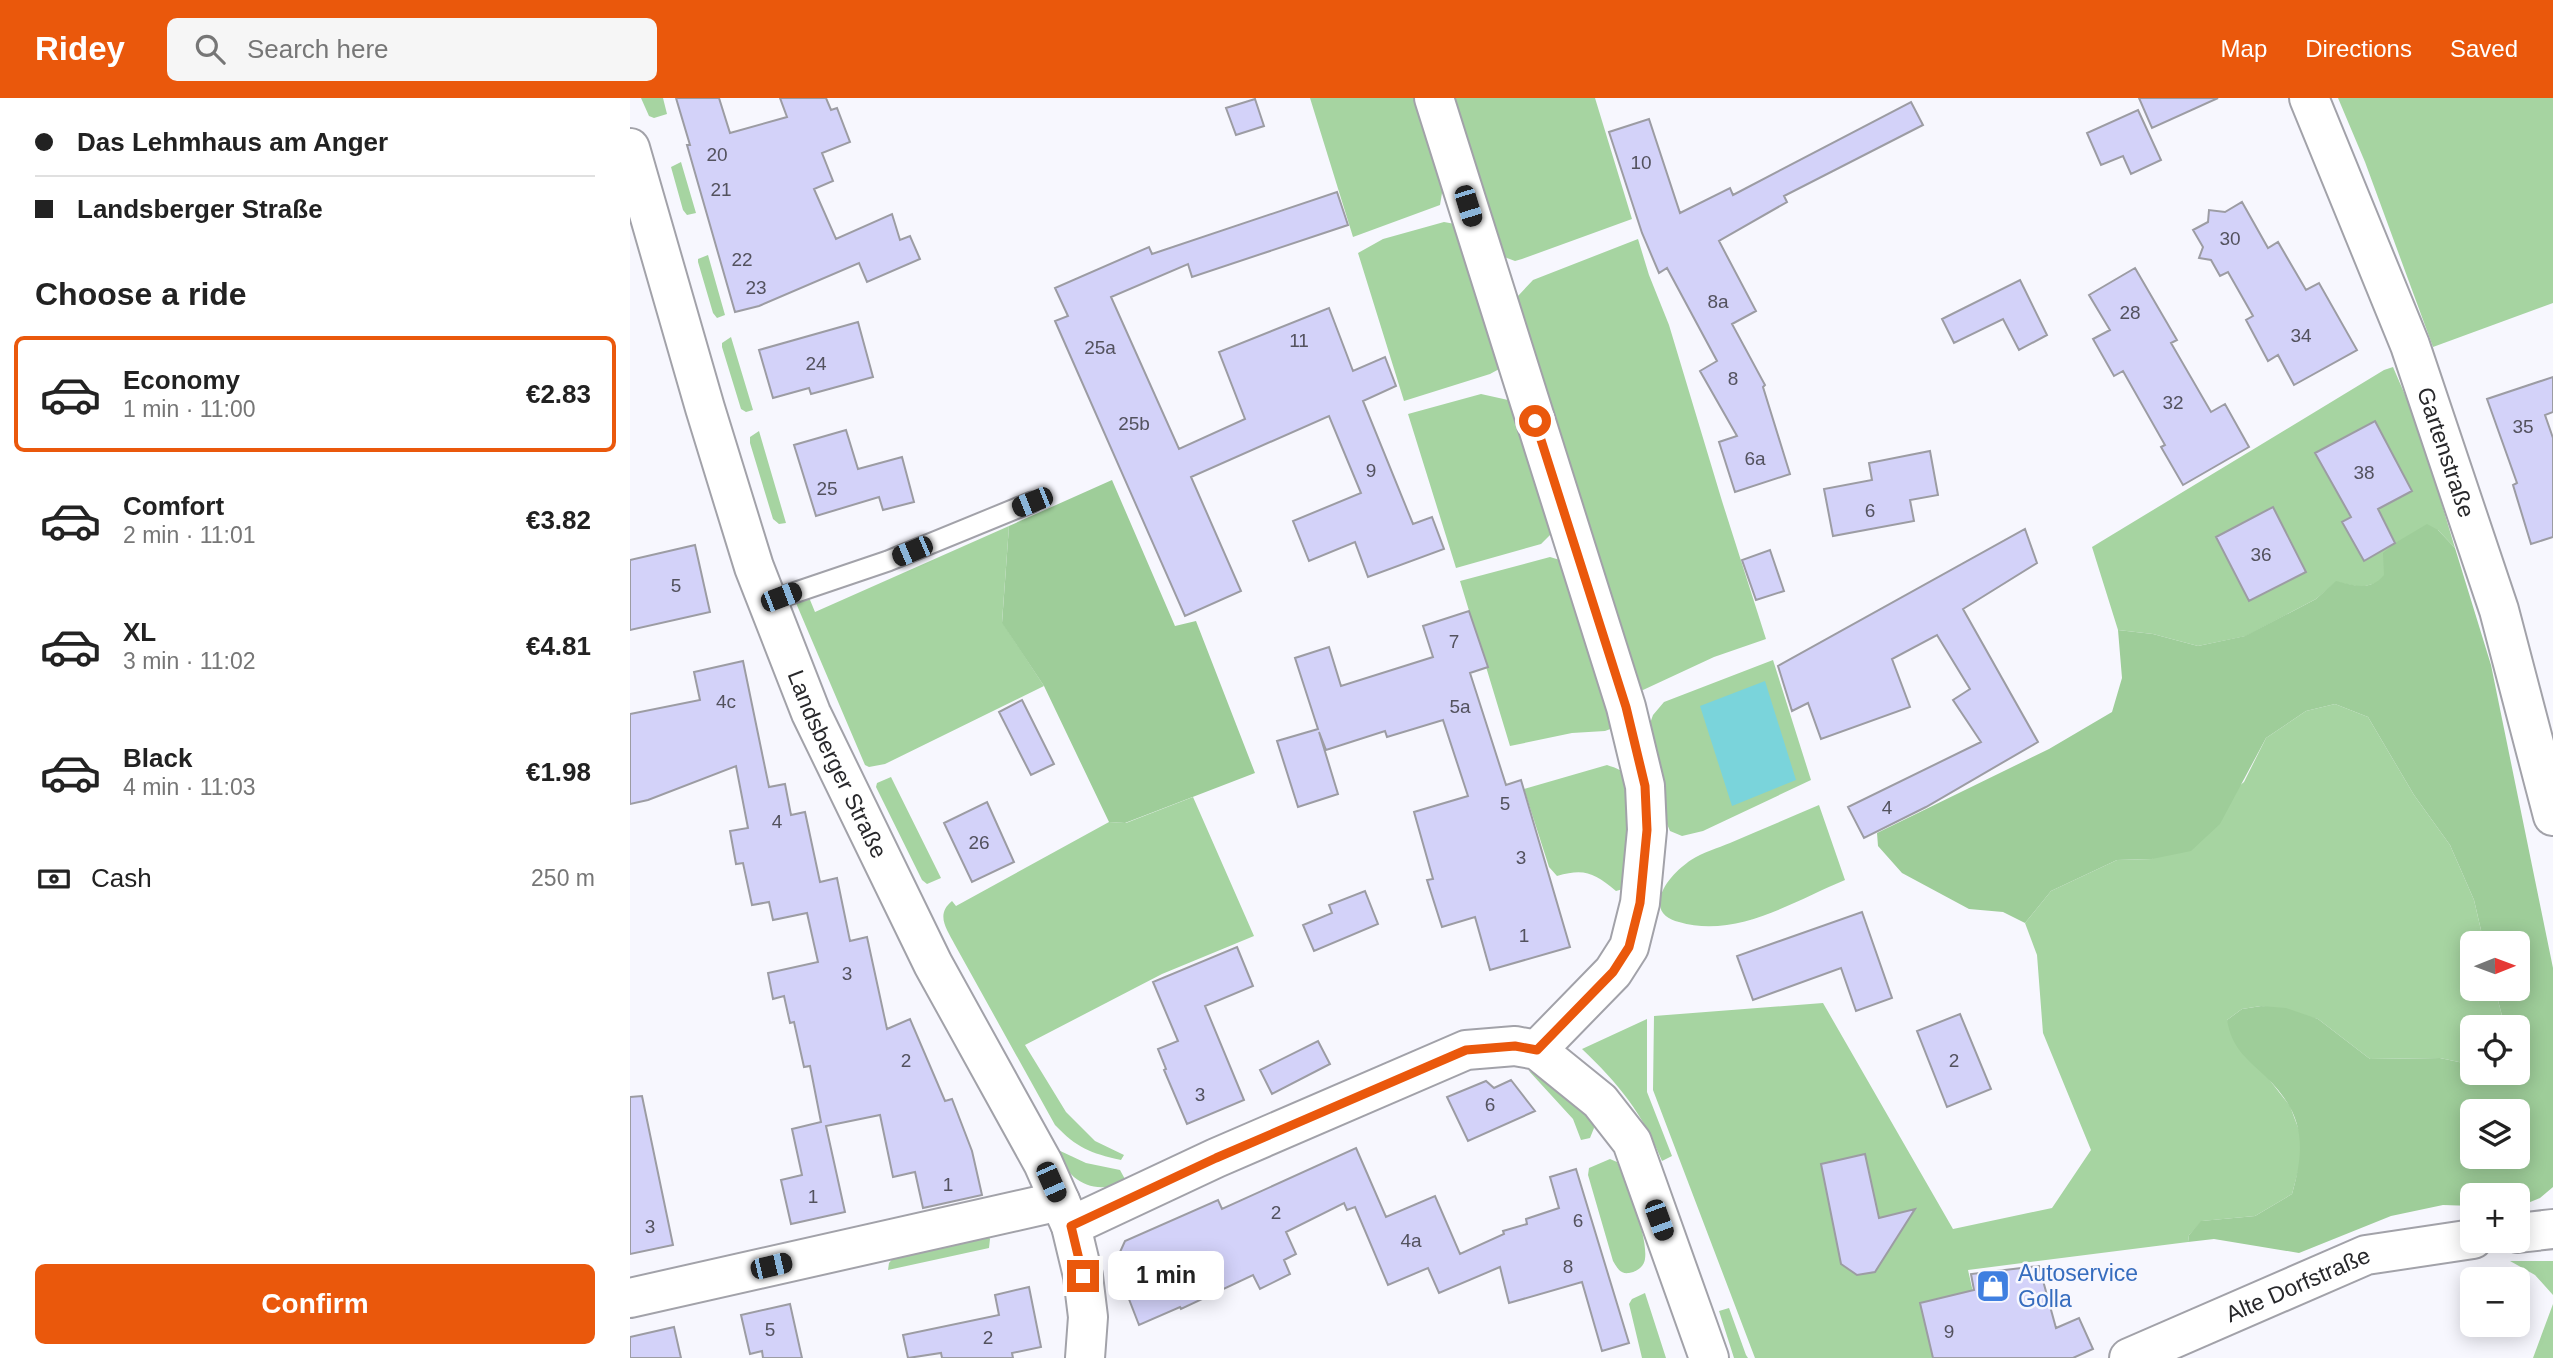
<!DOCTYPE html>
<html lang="en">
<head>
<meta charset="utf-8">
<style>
  :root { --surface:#fff; --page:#f6f6f6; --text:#222; --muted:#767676; --line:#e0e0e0; --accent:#ea580c }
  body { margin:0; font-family:Helvetica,sans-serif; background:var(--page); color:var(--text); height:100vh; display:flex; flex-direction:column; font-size:26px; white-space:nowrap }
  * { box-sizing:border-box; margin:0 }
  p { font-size:23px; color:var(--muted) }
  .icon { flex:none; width:38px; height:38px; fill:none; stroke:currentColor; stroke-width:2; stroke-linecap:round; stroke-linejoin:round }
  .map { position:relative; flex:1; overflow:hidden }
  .sheet { display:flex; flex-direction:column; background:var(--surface); width:630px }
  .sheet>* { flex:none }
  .top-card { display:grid; align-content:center; height:154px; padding:0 35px; background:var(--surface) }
  .needle { width:46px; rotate:89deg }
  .tools { position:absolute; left:1830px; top:833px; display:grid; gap:14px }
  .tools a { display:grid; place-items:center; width:70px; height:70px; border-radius:10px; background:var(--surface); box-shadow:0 4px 18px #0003; font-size:35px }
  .end { position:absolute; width:32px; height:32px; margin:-16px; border:9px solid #ea580c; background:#fff; box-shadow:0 0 0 4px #fff }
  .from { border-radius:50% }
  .bubble { position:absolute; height:49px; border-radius:10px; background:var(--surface); box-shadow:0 4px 18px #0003; font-size:23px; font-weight:700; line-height:49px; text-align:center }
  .car { position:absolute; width:21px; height:42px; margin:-21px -10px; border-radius:9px; box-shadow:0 0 5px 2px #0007; background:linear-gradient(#222 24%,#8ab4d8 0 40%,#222 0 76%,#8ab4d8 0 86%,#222 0) }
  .top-card b { display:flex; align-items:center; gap:24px; height:66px; font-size:26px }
  .top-card b+b { border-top:2px solid var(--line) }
  .top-card i { width:18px; height:18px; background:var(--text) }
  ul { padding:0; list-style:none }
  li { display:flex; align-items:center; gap:21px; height:116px; margin:0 14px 10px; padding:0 21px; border:4px solid transparent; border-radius:10px }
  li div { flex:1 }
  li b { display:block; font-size:26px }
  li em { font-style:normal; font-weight:700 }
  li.selected { border-color:var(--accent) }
  li>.icon { width:63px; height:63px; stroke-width:1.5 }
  h2 { padding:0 35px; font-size:32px; line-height:84px }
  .pay { display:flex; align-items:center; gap:18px; height:77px; padding:0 35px; font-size:26px }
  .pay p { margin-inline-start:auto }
  .button { display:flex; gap:14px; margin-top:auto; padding:14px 35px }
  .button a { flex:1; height:80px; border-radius:10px; background:var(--accent); color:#fff; font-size:28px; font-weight:700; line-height:80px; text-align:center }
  header { display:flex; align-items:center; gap:42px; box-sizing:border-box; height:98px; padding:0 35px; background:var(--accent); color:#fff }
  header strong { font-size:33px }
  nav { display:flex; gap:38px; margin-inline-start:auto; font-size:24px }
  .search { width:490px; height:63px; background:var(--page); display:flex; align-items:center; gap:18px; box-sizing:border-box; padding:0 24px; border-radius:10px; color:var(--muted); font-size:26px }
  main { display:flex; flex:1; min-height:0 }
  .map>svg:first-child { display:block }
</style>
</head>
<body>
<header>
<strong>Ridey</strong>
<div class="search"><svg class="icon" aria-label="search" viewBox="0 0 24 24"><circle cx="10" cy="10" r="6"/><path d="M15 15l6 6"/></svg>Search here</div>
<nav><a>Map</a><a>Directions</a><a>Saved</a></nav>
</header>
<main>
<section class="sheet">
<div class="top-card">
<b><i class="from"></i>Das Lehmhaus am Anger</b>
<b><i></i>Landsberger Straße</b>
</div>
<h2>Choose a ride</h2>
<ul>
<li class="selected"><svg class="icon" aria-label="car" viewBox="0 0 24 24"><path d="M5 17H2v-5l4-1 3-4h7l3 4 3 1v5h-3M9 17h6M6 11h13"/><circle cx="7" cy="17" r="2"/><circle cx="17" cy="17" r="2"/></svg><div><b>Economy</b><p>1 min · 11:00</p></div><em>€2.83</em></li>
<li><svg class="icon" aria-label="car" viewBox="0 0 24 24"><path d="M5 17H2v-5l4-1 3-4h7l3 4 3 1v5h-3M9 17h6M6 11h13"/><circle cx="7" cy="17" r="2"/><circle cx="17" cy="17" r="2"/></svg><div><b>Comfort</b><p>2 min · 11:01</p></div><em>€3.82</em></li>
<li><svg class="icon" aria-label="car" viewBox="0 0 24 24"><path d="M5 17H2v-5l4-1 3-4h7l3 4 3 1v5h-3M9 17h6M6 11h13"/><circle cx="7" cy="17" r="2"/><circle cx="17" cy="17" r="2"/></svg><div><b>XL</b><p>3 min · 11:02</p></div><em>€4.81</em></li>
<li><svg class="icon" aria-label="car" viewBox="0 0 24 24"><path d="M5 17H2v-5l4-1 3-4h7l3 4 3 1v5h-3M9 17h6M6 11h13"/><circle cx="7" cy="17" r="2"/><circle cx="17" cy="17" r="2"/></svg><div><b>Black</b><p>4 min · 11:03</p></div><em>€1.98</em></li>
</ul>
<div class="pay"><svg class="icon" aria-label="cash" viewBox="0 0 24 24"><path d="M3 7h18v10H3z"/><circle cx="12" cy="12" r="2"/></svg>Cash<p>250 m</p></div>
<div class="button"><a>Confirm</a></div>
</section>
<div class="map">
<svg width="1923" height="1260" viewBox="0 0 1923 1260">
  <rect width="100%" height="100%" fill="#f7f7fe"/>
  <!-- green -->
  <path fill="#a6d4a1" d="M11,0H33L37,16L24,20L19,18Z
    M680,0H785L813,89L810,107L723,139Z
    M816,0H965L1002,121L892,161L885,163L869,157Z
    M1708,0H1923V205L1803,249L1735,64Z
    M51,64L66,115L57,117L53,112L41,69Z
    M814,124L825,126L871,270L860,276L774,303L728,155L753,141Z
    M1008,141L1019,177L1039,227L1092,403L1136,541L1084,559L1013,592L1006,590L886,219L888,198L903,182Z
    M78,157L95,217L87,220L83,215L68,164V161Z
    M101,239L123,312L116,314L111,311L92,249V245Z
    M1763,269L1788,327L1825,450L1808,432L1747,485L1731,489L1706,484L1686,501L1616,538L1568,548L1523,536L1488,532L1462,449L1754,272Z
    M851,296L878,302L889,315L921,436L911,446L826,470L778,316Z
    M129,333L156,425L149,426L143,421L120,345V339Z
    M379,428L372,524L414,588L255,666L239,669L235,667L166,505L178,497L185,514Z
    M920,459L930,462L983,630L975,633L942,635L880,648L830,483Z
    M1143,562L1181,682L1073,733L1052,738L1040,733L1033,717L1018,631L1023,617L1034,604Z
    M1705,606L1738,619L1784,697L1820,747L1844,802L1854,845H1843V891H1865L1875,929H1843V967L1810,960L1740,961L1688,921L1631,908L1612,911L1597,922L1638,980L1660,1008L1670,1035L1671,1062L1662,1096L1625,1118L1572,1123L1559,1137L1558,1144L1338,1172L1358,1260H1125L1023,992L1024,918L1193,905L1323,1131L1422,1110L1461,1052L1413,935L1407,857L1395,825L1421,793L1487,762L1522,761L1614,684L1636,640L1676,613Z
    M977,667C986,670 996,673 999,682C1008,702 996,767 993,791L986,793C964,775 955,770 927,778L919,769L894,691Z
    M261,679L311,780L297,786L292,782L246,689L247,685Z
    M563,699L624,838L532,876L395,947L436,1014L465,1043L494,1057L491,1062C460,1055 447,1050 425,1027L325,847C317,831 305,817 322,803L326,808L479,724L496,725Z
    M1189,707L1215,782C1164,803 1106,841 1049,824C1038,821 1029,816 1030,803C1031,787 1049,770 1061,762C1073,754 1088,750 1100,745C1130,732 1159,720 1189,707Z
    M1017,921V994L1042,1058L1032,1063C1013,1016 989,986 952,951Z
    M899,973L925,985L963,1024L964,1030L960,1040L951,1042L943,1021Z
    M426,1051L456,1065L490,1072L496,1083C464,1099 437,1083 426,1051Z
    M980,1061L987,1064L990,1071C999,1093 1018,1138 1015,1161C1014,1169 1006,1174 999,1175C990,1176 988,1171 983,1163L958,1077L959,1070Z
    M358,1137L360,1141L359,1150L258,1172L259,1165L264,1159Z
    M1880,1163H1923V1197L1905,1177Z
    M1015,1195L1036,1260H1012L999,1206L1002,1201Z
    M1923,1206V1260H1903Z
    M1099,1210L1116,1257L1118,1260H1104L1089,1213Z"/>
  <!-- forest -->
  <path fill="#9ecd99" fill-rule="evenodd" d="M482,382L545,528L566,523L625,675L495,725L479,724L414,588L372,525L379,428Z
    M1797,426L1808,432L1825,450L1861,567L1923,870V1089L1910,1100L1888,1109V1097H1843V1108L1813,1107L1761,1118L1669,1155L1584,1141L1558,1144L1559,1137L1571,1123L1625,1118L1662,1096C1676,1047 1674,1015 1635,978C1615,959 1602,950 1597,922L1612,911L1631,908L1656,910L1688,921L1740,961L1810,960L1843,967V975H1888V929H1875L1865,891H1888V845H1854L1844,802L1820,747L1784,697L1738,619L1705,606L1676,613L1636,640L1590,726L1561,753L1522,761L1487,762L1421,793L1395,825L1373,814L1339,811L1272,775L1248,748L1247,735L1419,651L1482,614L1492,580L1488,532L1523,536L1568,548L1615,538L1686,501L1706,483C1725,488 1741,493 1754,477L1753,455L1765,445ZM1843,1013H1888V1059H1843Z"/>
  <!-- water -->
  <path fill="#7ad4db" d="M1135,583L1166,682L1102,708L1070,608Z"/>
  <!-- building -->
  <path fill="#d3d2f9" stroke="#9c9ca3" stroke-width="2" d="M46,0H89L100,35L157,19L150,0H196L201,12L207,10L220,44L192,55L203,83L184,91L206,141L262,116L270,142L280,138L290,161L237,184L229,165L129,208L105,214L57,47H60Z
    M1509,0H1588L1522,30Z
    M625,1L634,28L606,37L596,10Z
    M1281,4L1293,27L1154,98L1157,104L1089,143L1126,213L1102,226L1135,287L1133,289L1160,376L1105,394L1089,344L1107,338L1070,273L1087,263L1037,170L1029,175L1012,135L979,34L1019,21L1050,115L1100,90L1103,97Z
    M1508,12L1531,62L1501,76L1493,58L1471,67L1457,35Z
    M707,94L718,127L562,179L558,166L481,199L549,351L615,321L589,254L699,210L723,273L755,259L766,288L733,303L783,426L802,419L814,451L738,479L725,444L679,463L663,423L731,395L699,318L561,379L611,493L555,518L425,223L438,218L425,190L519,149L522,156Z
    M1612,104L1638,150L1648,144L1676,192L1689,185L1727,252L1664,287L1648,257L1638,263L1616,222L1623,218L1598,174L1590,178L1581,162L1569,160L1573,149L1563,132L1578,124L1579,112L1595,114Z
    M1505,170L1547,242L1541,245L1581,314L1595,306L1619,349L1553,387L1531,349L1535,347L1493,273L1484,278L1463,241L1480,232L1459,197Z
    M1390,182L1417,237L1389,252L1373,221L1324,245L1312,221Z
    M228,224L243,279L181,296L179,290L143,300L129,252Z
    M1923,279V314L1915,317L1923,340V439L1901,446L1883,387L1887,385L1857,301Z
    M1745,323L1782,393L1748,411L1765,445L1734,463L1712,424L1721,419L1685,355Z
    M216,332L228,371L272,359L284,404L253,412L249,399L186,418L164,347Z
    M1300,353L1308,397L1280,402L1284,423L1203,438L1194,391L1242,382L1239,365Z
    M1643,409L1676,474L1619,503L1586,439Z
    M1395,431L1407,465L1333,511L1408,644L1296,709L1234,740L1218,709L1351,644L1323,602L1340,591L1307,537L1262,561L1280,609L1191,641L1178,605L1162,613L1148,568Z
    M65,447L80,514L0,532V462Z
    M1140,452L1154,493L1126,502L1112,462Z
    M839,513L858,569L840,575L876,687L891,682L940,849L860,872L845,819L812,829L797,782L803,781L784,714L838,698L813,622L757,639L755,633L696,652L689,634L708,696L668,709L647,643L688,631L665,560L699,549L711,588L803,559L793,528Z
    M113,563L139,689L155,686L161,717L175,714L190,784L207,780L220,843L237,839L257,931L280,921L315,1003L322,1001L342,1053L352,1097L293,1110L285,1074L263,1079L250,1017L196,1028L215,1114L161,1126L151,1082L172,1077L162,1031L191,1024L180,968L174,969L164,924L160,925L154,898L143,901L138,875L188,864L177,815L143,822L139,804L122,807L113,765L106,766L100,733L118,730L106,668L18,702L0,706V616L70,602L64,574Z
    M392,602L424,666L401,677L369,614Z
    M357,704L384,764L342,784L314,725Z
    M735,793L748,826L684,853L673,827L702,815L699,807Z
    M1232,814L1262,900L1226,913L1211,870L1123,902L1107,858Z
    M607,849L623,888L575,908L614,1002L557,1026L534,972L536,971L528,951L548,943L523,884Z
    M1330,916L1361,991L1317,1009L1287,933Z
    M688,943L700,966L642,996L630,972Z
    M881,982L905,1013L838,1043L817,999L856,983L864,990Z
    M12,998L43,1147L0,1156V999Z
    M726,1050L756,1119L805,1098L830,1156L874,1136L873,1133L897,1126L896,1121L929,1110L920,1079L946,1071L999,1245L972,1253L952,1184L879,1205L870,1169L809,1195L798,1170L758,1187L725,1109L717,1112L714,1105L656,1134L666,1156L654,1162L660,1176L630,1191L623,1177L551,1211L550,1209L509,1227L485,1165L495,1143L588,1102L592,1111Z
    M1235,1056L1249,1120L1285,1111L1245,1174L1227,1177L1211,1166L1191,1066Z
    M1409,1168L1426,1230L1449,1220L1463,1251L1443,1260H1303L1290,1205L1344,1192L1341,1176Z
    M399,1189L411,1249L382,1255L383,1260H312L311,1255L278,1260L273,1237L369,1217L365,1197Z
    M160,1206L172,1260H133L132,1253L120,1256L111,1217Z
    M44,1229L51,1260H0V1239Z"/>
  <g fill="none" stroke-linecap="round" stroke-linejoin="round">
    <!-- lane casing -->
    <g stroke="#a2a2a9" stroke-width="23">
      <path id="lane" d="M137,504L258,463L402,404"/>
    </g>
    <!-- street casing -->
    <g stroke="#a2a2a9" stroke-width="42">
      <g id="street">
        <path d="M804,0L996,609L1015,688L1017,732L1010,805L999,849L983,874L907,952"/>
        <path id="s1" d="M0,50L75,310L124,469L181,615L303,866L413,1065L441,1128L453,1178L458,1219L455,1260"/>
        <path d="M441,1128L586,1060L836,952L885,948L907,952L970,1003L1002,1044L1079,1260"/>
        <path d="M1888,1135L1923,1131"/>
        <path d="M0,1200L430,1103"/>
        <path id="s2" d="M1499,1260L1736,1157L1843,1141"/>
      </g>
    </g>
    <!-- secondary casing -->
    <g stroke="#a2a2a9" stroke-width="42">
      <g id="secondary">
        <path id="s3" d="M1679,0L1780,247L1869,512L1923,718"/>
      </g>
    </g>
    <!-- lane -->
    <use href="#lane" stroke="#fff" stroke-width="19"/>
    <!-- street -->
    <use href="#street" stroke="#fff" stroke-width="38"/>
    <!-- secondary -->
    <use href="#secondary" stroke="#fff" stroke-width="38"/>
  </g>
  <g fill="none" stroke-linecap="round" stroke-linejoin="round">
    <!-- route -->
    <path stroke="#ea580c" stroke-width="9" d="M453,1178L441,1128L586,1060L836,952L885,948L907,952L983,874L999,849L1010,805L1017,732L1015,688L996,609L905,323"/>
  </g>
  <!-- icons -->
  <defs>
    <g id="shop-square" transform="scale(1.75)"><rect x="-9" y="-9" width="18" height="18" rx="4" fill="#3f7fe0" stroke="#f7f7fe"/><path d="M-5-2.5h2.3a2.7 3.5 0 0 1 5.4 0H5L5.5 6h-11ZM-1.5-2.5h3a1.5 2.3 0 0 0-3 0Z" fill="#fff"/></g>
  </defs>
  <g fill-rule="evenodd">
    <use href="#shop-square" x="1363" y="1188"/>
  </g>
  <g text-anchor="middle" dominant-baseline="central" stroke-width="5" stroke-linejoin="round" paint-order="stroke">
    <!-- number labels -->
    <g font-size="19" fill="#53525e">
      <text x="87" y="56">20</text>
      <text x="1011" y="64">10</text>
      <text x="91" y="91">21</text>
      <text x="1600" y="140">30</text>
      <text x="112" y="161">22</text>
      <text x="126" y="189">23</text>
      <text x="1088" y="203">8a</text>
      <text x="1500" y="214">28</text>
      <text x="1671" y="237">34</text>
      <text x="669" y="242">11</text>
      <text x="470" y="249">25a</text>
      <text x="186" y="265">24</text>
      <text x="1103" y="280">8</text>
      <text x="1543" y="304">32</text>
      <text x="504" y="325">25b</text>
      <text x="1893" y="328">35</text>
      <text x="1125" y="360">6a</text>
      <text x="741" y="372">9</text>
      <text x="1734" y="374">38</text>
      <text x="197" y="390">25</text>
      <text x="1240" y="412">6</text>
      <text x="1631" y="456">36</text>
      <text x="46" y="487">5</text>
      <text x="824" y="543">7</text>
      <text x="96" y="603">4c</text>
      <text x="830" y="608">5a</text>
      <text x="875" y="705">5</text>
      <text x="1257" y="709">4</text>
      <text x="147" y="723">4</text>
      <text x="349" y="744">26</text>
      <text x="891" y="759">3</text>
      <text x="894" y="837">1</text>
      <text x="217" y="875">3</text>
      <text x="276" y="962">2</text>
      <text x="1324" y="962">2</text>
      <text x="570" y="996">3</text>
      <text x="860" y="1006">6</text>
      <text x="318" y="1086">1</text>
      <text x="183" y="1098">1</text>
      <text x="646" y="1114">2</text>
      <text x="948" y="1122">6</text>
      <text x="20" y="1128">3</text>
      <text x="781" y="1142">4a</text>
      <text x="938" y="1168">8</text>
      <text x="140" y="1231">5</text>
      <text x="1319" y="1233">9</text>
      <text x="358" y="1239">2</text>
    </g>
    <!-- street labels -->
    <g font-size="23" fill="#28282b" stroke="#f7f7fe">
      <text stroke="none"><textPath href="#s3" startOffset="380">Gartenstraße</textPath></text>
      <text stroke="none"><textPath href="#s1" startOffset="651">Landsberger Straße</textPath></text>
      <text stroke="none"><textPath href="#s2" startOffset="184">Alte Dorfstraße</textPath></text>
    </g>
    <!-- shop labels -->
    <g font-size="23" fill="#366cbe" stroke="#f7f7fe" text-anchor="start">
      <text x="1388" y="1175">Autoservice<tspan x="1388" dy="26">Golla</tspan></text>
    </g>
  </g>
</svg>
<div class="tools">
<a><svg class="needle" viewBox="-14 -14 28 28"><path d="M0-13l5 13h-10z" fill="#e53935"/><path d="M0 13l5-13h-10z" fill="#767676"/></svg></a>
<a><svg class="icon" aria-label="locate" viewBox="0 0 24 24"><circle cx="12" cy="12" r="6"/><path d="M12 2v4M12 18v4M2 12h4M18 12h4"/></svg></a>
<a><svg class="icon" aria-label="layers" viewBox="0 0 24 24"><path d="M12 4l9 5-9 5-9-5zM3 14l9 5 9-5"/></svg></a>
<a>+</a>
<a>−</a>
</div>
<i class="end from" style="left:905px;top:323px"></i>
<i class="end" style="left:453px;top:1178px"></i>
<div class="bubble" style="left:478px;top:1153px;width:116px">1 min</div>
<i class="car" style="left:838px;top:108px;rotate:163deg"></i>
<i class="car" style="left:402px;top:404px;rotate:248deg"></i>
<i class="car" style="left:282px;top:453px;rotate:247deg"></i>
<i class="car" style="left:151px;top:499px;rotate:69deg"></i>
<i class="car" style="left:421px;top:1084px;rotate:156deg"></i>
<i class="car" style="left:1029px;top:1122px;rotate:160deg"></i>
<i class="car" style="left:141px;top:1168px;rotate:77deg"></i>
</div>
</main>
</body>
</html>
